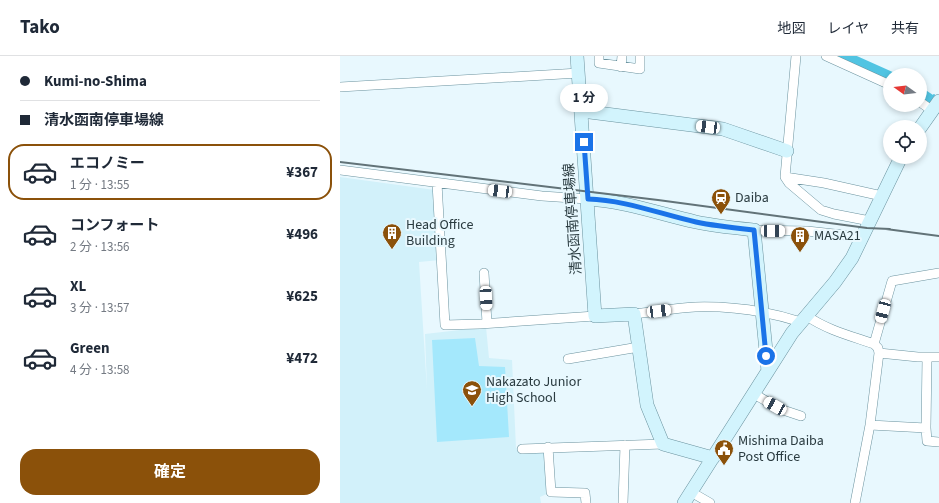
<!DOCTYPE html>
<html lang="ja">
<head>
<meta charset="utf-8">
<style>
  :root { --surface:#fff; --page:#f2f2f3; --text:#1f2937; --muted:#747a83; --line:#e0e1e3; --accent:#8b510a }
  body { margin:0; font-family:"Source Sans 3","Noto Sans JP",sans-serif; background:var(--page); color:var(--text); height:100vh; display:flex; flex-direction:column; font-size:15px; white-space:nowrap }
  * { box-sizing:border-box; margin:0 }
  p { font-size:13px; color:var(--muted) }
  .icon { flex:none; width:22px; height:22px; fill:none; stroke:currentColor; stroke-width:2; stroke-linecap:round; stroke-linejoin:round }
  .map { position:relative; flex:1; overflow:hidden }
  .drawer { display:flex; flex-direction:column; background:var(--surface); width:340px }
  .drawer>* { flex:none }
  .top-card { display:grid; align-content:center; height:88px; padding:0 20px; background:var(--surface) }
  .needle { width:26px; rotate:285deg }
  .buttons { position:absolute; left:543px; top:12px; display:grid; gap:8px }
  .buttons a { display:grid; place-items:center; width:44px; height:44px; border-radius:50%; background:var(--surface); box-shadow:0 2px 6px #0003; font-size:20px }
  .end { position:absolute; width:18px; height:18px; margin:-9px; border:5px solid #1a73e8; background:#fff; box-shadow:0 0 0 2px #fff }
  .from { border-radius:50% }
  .bubble { position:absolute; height:28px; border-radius:14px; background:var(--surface); box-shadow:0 2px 6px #0003; font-size:13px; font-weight:700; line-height:28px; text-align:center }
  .car { position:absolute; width:12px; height:24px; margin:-12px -6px; border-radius:5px; box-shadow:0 0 3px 1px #0007; background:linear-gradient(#fff 24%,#345 0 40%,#fff 0 76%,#345 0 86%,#fff 0) }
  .top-card b { display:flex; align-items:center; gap:14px; height:38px; font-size:15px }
  .top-card b+b { border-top:1px solid var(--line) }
  .top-card i { width:10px; height:10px; background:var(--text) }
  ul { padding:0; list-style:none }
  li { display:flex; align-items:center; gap:12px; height:56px; margin:0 8px 6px; padding:0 12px; border:2px solid transparent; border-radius:16px }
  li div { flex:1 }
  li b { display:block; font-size:15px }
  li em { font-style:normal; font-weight:700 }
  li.selected { border-color:var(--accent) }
  li>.icon { width:36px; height:36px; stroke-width:1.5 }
  .primary-button { display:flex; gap:8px; margin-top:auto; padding:8px 20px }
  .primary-button a { flex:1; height:46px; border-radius:16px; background:var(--accent); color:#fff; font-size:16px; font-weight:700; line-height:46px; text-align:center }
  header { display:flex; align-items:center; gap:24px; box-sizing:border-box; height:56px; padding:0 20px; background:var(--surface); border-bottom:1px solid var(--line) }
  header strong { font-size:19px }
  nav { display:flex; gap:22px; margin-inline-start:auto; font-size:14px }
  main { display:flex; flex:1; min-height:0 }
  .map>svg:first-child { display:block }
</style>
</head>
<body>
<header>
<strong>Tako</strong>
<nav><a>地図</a><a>レイヤ</a><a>共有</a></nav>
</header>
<main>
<section class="drawer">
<div class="top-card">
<b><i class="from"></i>Kumi-no-Shima</b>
<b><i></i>清水函南停車場線</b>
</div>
<ul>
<li class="selected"><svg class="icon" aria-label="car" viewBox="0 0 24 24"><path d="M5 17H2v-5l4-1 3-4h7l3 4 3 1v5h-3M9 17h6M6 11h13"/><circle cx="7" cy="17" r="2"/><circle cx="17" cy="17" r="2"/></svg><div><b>エコノミー</b><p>1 分 · 13:55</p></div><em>¥367</em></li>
<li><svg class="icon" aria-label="car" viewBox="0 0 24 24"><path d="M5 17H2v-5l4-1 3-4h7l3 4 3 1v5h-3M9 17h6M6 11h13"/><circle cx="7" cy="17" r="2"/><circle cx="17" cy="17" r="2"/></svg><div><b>コンフォート</b><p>2 分 · 13:56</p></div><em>¥496</em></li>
<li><svg class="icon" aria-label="car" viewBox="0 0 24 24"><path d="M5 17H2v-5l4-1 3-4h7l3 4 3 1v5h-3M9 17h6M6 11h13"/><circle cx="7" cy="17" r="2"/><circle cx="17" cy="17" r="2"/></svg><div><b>XL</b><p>3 分 · 13:57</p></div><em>¥625</em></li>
<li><svg class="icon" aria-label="car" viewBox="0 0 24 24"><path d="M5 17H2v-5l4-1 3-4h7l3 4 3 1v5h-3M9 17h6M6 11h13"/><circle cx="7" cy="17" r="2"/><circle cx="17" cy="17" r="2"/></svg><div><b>Green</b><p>4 分 · 13:58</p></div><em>¥472</em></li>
</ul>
<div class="primary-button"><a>確定</a></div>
</section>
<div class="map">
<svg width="599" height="447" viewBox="0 0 599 447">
  <rect width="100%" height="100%" fill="#e8f8fe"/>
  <!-- built -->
  <path fill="#d2f1fa" d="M0,121L95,134L100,204L79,206L87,334L85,278L146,271L149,302L172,304L176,392L205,393L211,436L200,441L201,447H0Z"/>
  <!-- green -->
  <path fill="#a4e8fc" d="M135,282L139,310L165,311L169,381L97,386L92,284Z"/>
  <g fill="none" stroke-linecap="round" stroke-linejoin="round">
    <!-- stream -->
    <path stroke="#51c4e2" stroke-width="2" d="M591,44L594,39"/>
    <!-- river -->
    <path stroke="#51c4e2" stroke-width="13" d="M501,0L550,22
      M580,38L599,51"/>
    <!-- street casing -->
    <g stroke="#6b939f" stroke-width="10">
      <path id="street" d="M259,0V7L300,13V0
        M456,0L445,121L449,127L481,154L494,158L530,165
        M486,0L550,29
        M281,11L282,0
        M0,31L239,17
        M580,46L593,55
        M0,114L202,140L247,143
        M445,121L484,127L542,140
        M97,127L105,269L140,268L255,260
        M414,174L467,175L522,181
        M144,217L147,267
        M294,258C314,256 335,252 355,251C391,250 427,255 461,266
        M467,260C487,274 511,280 534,288L538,292L539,297L530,369L515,447
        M534,288L552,225L599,217
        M539,297L578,301H599
        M228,303L299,291
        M414,338L440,353L461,360
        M530,369L586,372L587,385L599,386
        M586,372L587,302
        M208,391L211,436L245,437L246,447
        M182,393L323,388
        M351,436L370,447
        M283,447L285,389"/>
    </g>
    <!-- secondary casing -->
    <g stroke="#6b939f" stroke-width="14">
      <path id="secondary" d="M237,0L255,260L294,258L307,349L323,388L373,402
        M242,55L383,73L447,95
        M580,72L599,45
        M247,143C285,145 320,158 356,166C375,170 395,172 414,174L428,315
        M344,447L452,277L495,226L512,202L561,101"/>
    </g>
    <!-- street -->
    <use href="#street" stroke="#fff" stroke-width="9"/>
    <!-- secondary -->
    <use href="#secondary" stroke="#d2f4fd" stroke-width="13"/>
    <!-- rail -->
    <path stroke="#627378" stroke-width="2" d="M0,106L318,144L527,172L550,173
      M546,173L599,180"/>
  </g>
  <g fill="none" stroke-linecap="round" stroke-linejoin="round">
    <!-- route -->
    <path stroke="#1a73e8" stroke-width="5" d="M244,86L248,143C285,144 320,158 356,166C375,170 395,172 414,174L426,300"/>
  </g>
  <!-- icons -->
  <defs>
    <g id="station-pin" transform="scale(1)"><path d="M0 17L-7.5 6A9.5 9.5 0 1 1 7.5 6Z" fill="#8b510a" stroke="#e8f8fe"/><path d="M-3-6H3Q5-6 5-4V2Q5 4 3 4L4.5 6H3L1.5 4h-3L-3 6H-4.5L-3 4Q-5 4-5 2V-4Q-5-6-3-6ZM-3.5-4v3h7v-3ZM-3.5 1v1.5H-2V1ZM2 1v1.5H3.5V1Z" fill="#fff"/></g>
    <g id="building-pin" transform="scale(1)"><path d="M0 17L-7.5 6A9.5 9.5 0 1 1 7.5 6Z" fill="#8b510a" stroke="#e8f8fe"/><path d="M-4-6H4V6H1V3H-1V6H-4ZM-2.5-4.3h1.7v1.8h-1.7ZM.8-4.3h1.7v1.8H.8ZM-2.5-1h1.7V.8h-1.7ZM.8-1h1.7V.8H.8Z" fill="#fff"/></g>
    <g id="school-pin" transform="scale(1)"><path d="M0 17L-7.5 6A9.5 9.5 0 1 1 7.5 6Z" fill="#8b510a" stroke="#e8f8fe"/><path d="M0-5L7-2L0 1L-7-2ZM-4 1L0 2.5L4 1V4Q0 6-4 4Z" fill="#fff"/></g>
    <g id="civic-pin" transform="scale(1)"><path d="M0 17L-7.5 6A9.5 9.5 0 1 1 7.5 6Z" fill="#8b510a" stroke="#e8f8fe"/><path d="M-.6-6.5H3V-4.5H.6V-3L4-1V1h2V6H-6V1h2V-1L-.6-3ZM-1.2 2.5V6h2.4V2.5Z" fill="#fff"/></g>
  </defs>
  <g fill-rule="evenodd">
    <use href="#station-pin" x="381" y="142"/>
    <use href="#building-pin" x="52" y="177"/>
    <use href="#building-pin" x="460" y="180"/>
    <use href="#school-pin" x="132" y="334"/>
    <use href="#civic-pin" x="384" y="393"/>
  </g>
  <g text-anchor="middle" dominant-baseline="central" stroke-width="4" stroke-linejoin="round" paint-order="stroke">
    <!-- poi labels -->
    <g font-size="14" fill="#2a3b40" stroke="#e8f8fe" text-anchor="start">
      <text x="395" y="142">Daiba</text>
      <text x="66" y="169">Head Office<tspan x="66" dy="16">Building</tspan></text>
      <text x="474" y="180">MASA21</text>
      <text x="146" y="326">Nakazato Junior<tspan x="146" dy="16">High School</tspan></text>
      <text x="398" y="385">Mishima Daiba<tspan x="398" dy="16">Post Office</tspan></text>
    </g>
    <!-- street labels -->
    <g font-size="14" fill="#2a3b40" stroke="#e8f8fe">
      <text transform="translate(233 163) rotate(-94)">清水函南停車場線</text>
    </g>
  </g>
</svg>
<div class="buttons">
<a><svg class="needle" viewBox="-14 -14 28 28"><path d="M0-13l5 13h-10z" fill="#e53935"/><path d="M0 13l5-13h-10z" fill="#747a83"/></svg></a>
<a><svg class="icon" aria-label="locate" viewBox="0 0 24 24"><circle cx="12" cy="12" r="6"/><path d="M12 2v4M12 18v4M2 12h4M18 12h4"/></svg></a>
</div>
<i class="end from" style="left:426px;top:300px"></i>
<i class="end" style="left:244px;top:86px"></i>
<div class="bubble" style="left:220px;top:28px;width:48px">1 分</div>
<i class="car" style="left:368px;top:71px;rotate:277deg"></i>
<i class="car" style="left:160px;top:135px;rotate:277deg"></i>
<i class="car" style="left:433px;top:175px;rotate:91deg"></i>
<i class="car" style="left:146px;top:242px;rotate:177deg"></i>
<i class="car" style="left:319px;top:255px;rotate:83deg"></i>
<i class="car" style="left:543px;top:255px;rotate:195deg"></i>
<i class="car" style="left:435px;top:350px;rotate:299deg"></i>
</div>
</main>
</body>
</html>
